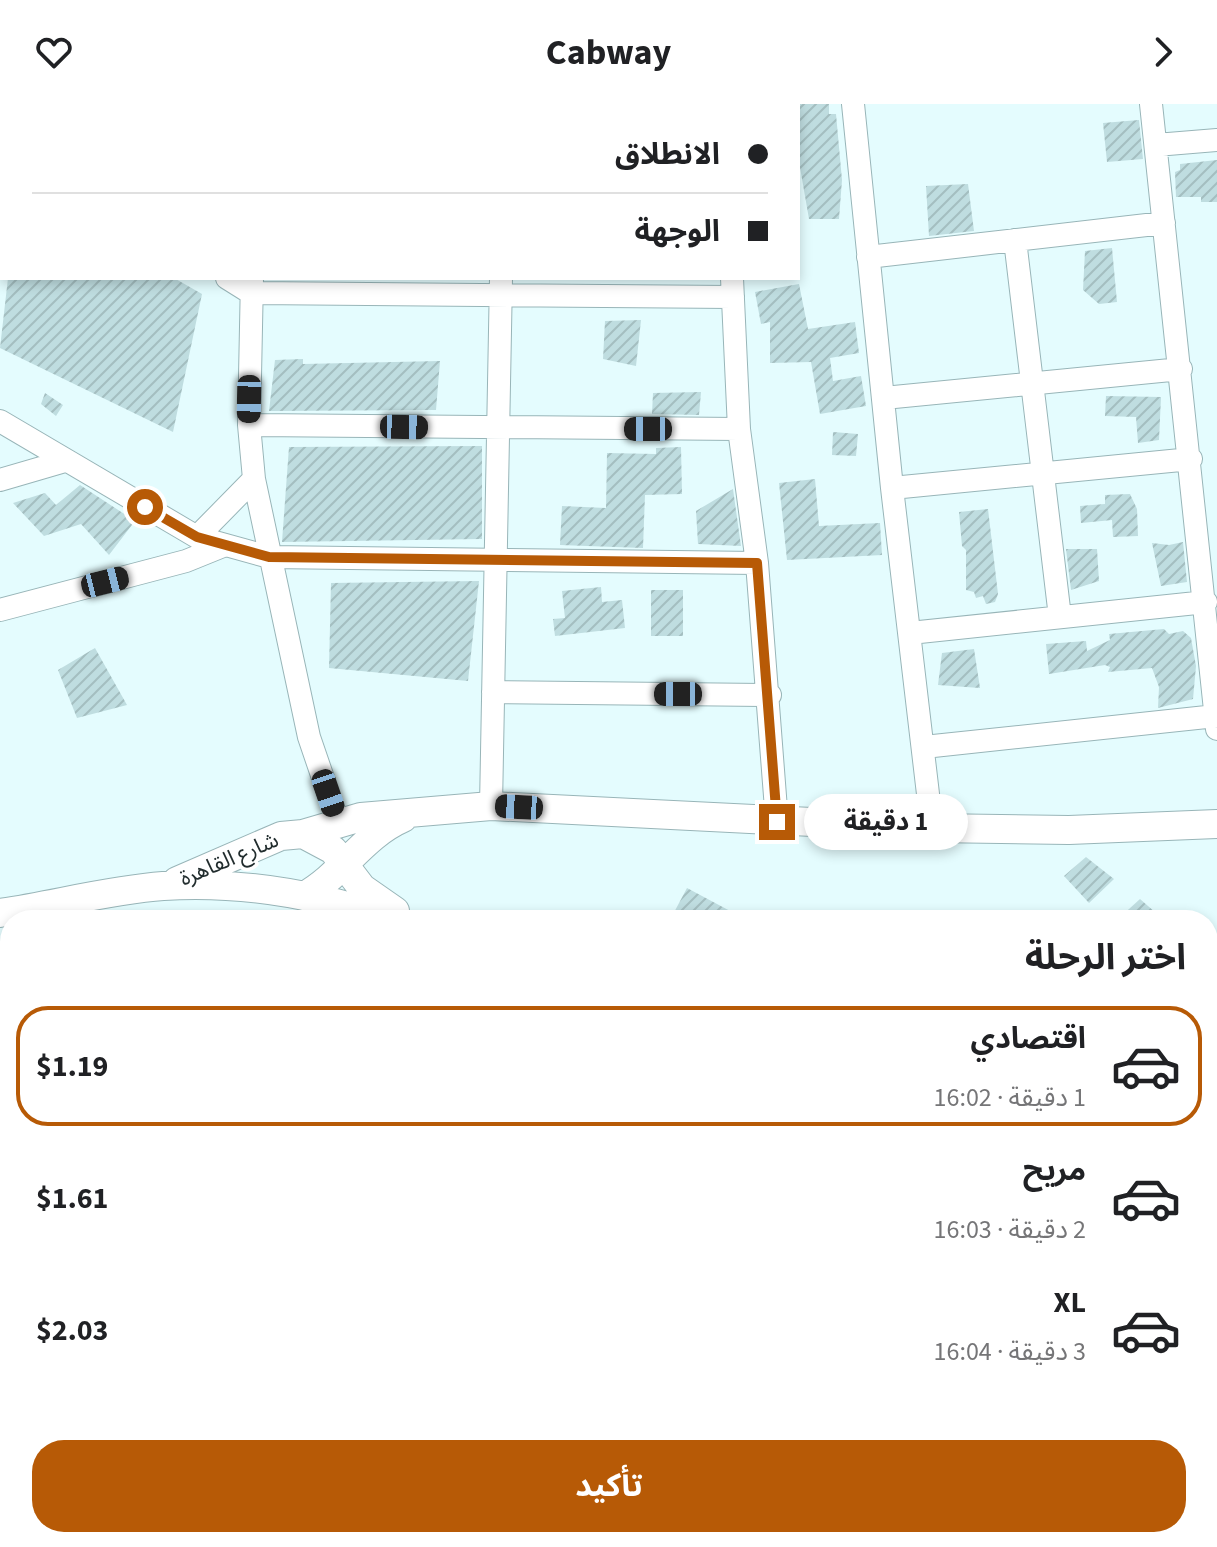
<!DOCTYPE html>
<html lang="ar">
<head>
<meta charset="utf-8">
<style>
  :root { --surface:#fff; --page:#f6f6f6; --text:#202124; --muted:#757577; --line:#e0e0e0; --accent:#b75a06 }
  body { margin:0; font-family:"Source Sans 3","Noto Sans Arabic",sans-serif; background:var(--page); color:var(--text); direction:rtl; height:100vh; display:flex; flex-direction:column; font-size:30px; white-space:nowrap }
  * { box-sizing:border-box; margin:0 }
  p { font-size:26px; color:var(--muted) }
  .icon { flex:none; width:44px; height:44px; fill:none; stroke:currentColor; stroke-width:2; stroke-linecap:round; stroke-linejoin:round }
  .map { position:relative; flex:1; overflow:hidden; direction:ltr }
  .details { position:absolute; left:0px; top:806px; width:1218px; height:638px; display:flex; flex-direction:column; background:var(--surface); border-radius:32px 32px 0 0; box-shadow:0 4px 12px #0003; direction:rtl }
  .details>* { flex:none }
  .top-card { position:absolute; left:0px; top:0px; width:800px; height:176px; box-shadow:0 4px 12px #0003; direction:rtl; display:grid; align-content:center; height:176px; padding:0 32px; background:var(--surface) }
  .end { position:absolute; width:36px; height:36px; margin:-18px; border:10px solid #b75a06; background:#fff; box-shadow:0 0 0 4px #fff }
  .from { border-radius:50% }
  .bubble { position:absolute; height:56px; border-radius:28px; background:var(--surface); box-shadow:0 4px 12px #0003; font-size:26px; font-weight:700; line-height:56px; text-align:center; direction:rtl }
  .car { position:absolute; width:24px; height:48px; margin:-24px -12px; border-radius:10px; box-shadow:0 0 6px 2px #0007; background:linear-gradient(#222 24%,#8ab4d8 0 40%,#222 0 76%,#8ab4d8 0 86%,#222 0) }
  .top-card b { display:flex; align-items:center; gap:28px; height:76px; font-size:30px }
  .top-card b+b { border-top:2px solid var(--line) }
  .top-card i { width:20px; height:20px; background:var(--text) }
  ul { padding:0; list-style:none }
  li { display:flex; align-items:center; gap:24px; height:120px; margin:0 16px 12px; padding:0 16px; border:4px solid transparent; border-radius:32px }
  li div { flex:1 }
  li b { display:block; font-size:30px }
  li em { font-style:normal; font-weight:700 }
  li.current { border-color:var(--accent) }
  li>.icon { width:72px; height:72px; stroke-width:1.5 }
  h2 { padding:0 32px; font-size:36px; line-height:96px }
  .primary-button { display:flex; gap:16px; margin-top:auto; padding:16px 32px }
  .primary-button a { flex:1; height:92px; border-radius:32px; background:var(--accent); color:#fff; font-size:32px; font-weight:700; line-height:92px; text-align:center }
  header { display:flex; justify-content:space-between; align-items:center; height:104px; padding:0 32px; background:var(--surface); font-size:36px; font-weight:700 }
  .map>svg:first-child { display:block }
</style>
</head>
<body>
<header><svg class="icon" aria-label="forward" viewBox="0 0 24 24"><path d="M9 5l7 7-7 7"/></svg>Cabway<svg class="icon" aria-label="heart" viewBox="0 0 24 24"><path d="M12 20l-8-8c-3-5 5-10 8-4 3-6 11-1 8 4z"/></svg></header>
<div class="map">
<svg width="1217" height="1443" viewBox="0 0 1217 1443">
  <defs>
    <pattern id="building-hatch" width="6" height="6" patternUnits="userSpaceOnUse" patternTransform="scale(2)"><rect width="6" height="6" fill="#bfdde0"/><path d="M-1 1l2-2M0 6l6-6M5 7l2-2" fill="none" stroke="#a4bec0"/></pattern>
  </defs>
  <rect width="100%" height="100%" fill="#e4fcfe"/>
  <!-- building -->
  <path fill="url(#building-hatch)" d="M798,0H829V10H836L842,76L839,115H809L798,52Z
    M1139,16L1143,55L1107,58L1103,19Z
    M1217,56V98H1201V93H1176L1175,68L1180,66V60Z
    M968,80L974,127L929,132L926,82Z
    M1112,144L1117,198L1099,200L1083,186L1085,147Z
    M8,174H174L202,190L173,328L0,244Z
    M799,180L808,225L855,218L859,249L830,254L833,277L861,272L866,302L820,310L811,258L770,259V218L761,220L755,188Z
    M641,216L636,262L603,255L605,217Z
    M303,255V260L440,257L436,306L269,307L275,256Z
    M701,288L699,311L652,310L653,289Z
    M45,289L63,301L56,312L41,300Z
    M1106,292L1161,293L1159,336L1138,339L1136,313L1105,312Z
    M833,328L858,330L856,352L832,351Z
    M482,342V435L282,438L289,343Z
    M681,343L682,390L645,391L643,444L560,441L562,402L606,404L607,349L656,350V344Z
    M815,375L819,422L880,419L882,451L787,456L779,379Z
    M80,381L135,417L109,451L81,420L44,432L13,399L45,389L56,401Z
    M733,385L741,442L698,440L696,407Z
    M1130,390L1137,405L1138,432L1113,433L1112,416L1081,419L1080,402L1105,400V391Z
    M988,405L998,490L995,498L986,500L983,492L976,494L974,488L966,486V446L962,442L959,408Z
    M1183,438L1187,478L1161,482L1152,439L1169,441Z
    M1066,445H1097L1099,477L1071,486Z
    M479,477L468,577L329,564L331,479Z
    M601,483L602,498L622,496L625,524L555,532L553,515L565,514L562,487Z
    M651,486H683V532H651Z
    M1164,525L1169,530L1183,527L1191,534L1196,562L1193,595L1158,604L1159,583L1152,564L1108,568L1110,563L1105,561L1049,570L1046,540L1086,537L1087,547L1110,536L1109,530Z
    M95,544L127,601L77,614L58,566Z
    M974,545L980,584L938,581L942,549Z
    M1086,753L1114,775L1089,799L1064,772Z
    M687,784L747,816H670Z
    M1140,795L1164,816H1117Z"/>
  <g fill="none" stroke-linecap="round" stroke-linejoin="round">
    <!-- minor casing -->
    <g stroke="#98b5b8" stroke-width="24">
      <path id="minor" d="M716,0V2
        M853,0L892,384L932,724
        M1151,0L1217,625
        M256,2V0
        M504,2V0
        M0,41L2,42
        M1156,41L1217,36
        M1015,136L1060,513
        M868,153L1164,119
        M227,174L251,189L733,193
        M252,174L249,321L254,375L309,633L338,718
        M732,174L739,325L757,459L777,718
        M884,294L1181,265
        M0,317L197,433L269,453L757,459
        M249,321L739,325
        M0,376L65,357
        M892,384L1191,355
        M197,433L254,375
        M0,506L186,457L223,442
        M910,529L1206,498
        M493,588L770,591
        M924,643L1216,612
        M491,702L501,174
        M1208,1101H1217
        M1208,1218H1217
        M676,1443L693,1434"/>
    </g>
    <!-- major casing -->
    <g stroke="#98b5b8" stroke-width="30">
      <path id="major" d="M303,730L361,713L491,702L932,724L1069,726L1217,720
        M177,777L281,732L303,730L333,746L362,784L395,807
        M304,792C342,771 362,732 403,714
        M0,809C54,801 109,786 163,782C241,777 320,791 392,816
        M941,1434L946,1443"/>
    </g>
    <!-- minor -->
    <use href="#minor" stroke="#fff" stroke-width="22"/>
    <!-- major -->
    <use href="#major" stroke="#fff" stroke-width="28"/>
  </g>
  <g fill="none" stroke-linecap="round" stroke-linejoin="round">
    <!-- route -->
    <path stroke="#b75a06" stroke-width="10" d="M145,403L197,433L269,453L757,459L777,718"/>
  </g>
  <g text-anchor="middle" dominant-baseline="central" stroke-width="7" stroke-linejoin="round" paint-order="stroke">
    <!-- street labels -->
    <g font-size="22" fill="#222d2e" stroke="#fff">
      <text transform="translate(229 755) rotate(-23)">شارع القاهرة</text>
    </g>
  </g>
</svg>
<i class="end from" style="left:145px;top:403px"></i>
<i class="end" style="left:777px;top:718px"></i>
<div class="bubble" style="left:804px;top:690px;width:164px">1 دقيقة</div>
<i class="car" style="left:249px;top:295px;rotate:181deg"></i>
<i class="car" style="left:404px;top:323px;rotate:91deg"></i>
<i class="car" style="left:648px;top:325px;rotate:270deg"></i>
<i class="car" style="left:105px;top:478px;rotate:76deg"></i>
<i class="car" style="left:678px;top:590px;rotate:270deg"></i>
<i class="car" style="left:328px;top:689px;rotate:161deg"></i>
<i class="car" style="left:519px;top:703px;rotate:273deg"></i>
<div class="top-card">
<b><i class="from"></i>الانطلاق</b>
<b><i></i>الوجهة</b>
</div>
<section class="details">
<h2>اختر الرحلة</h2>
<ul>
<li class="current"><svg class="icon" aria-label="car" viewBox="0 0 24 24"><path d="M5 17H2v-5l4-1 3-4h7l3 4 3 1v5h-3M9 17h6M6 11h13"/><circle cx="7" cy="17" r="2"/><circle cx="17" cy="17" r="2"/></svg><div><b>اقتصادي</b><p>1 دقيقة · 16:02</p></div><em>$1.19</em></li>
<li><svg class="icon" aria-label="car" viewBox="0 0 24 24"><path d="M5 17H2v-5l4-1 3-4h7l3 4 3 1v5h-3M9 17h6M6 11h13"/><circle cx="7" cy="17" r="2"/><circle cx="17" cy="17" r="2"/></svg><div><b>مريح</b><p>2 دقيقة · 16:03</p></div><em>$1.61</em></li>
<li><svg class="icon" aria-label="car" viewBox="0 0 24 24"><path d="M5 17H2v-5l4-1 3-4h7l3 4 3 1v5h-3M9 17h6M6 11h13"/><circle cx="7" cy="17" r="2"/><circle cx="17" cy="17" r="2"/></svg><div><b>XL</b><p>3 دقيقة · 16:04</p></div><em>$2.03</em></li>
</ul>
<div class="primary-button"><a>تأكيد</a></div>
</section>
</div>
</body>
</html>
